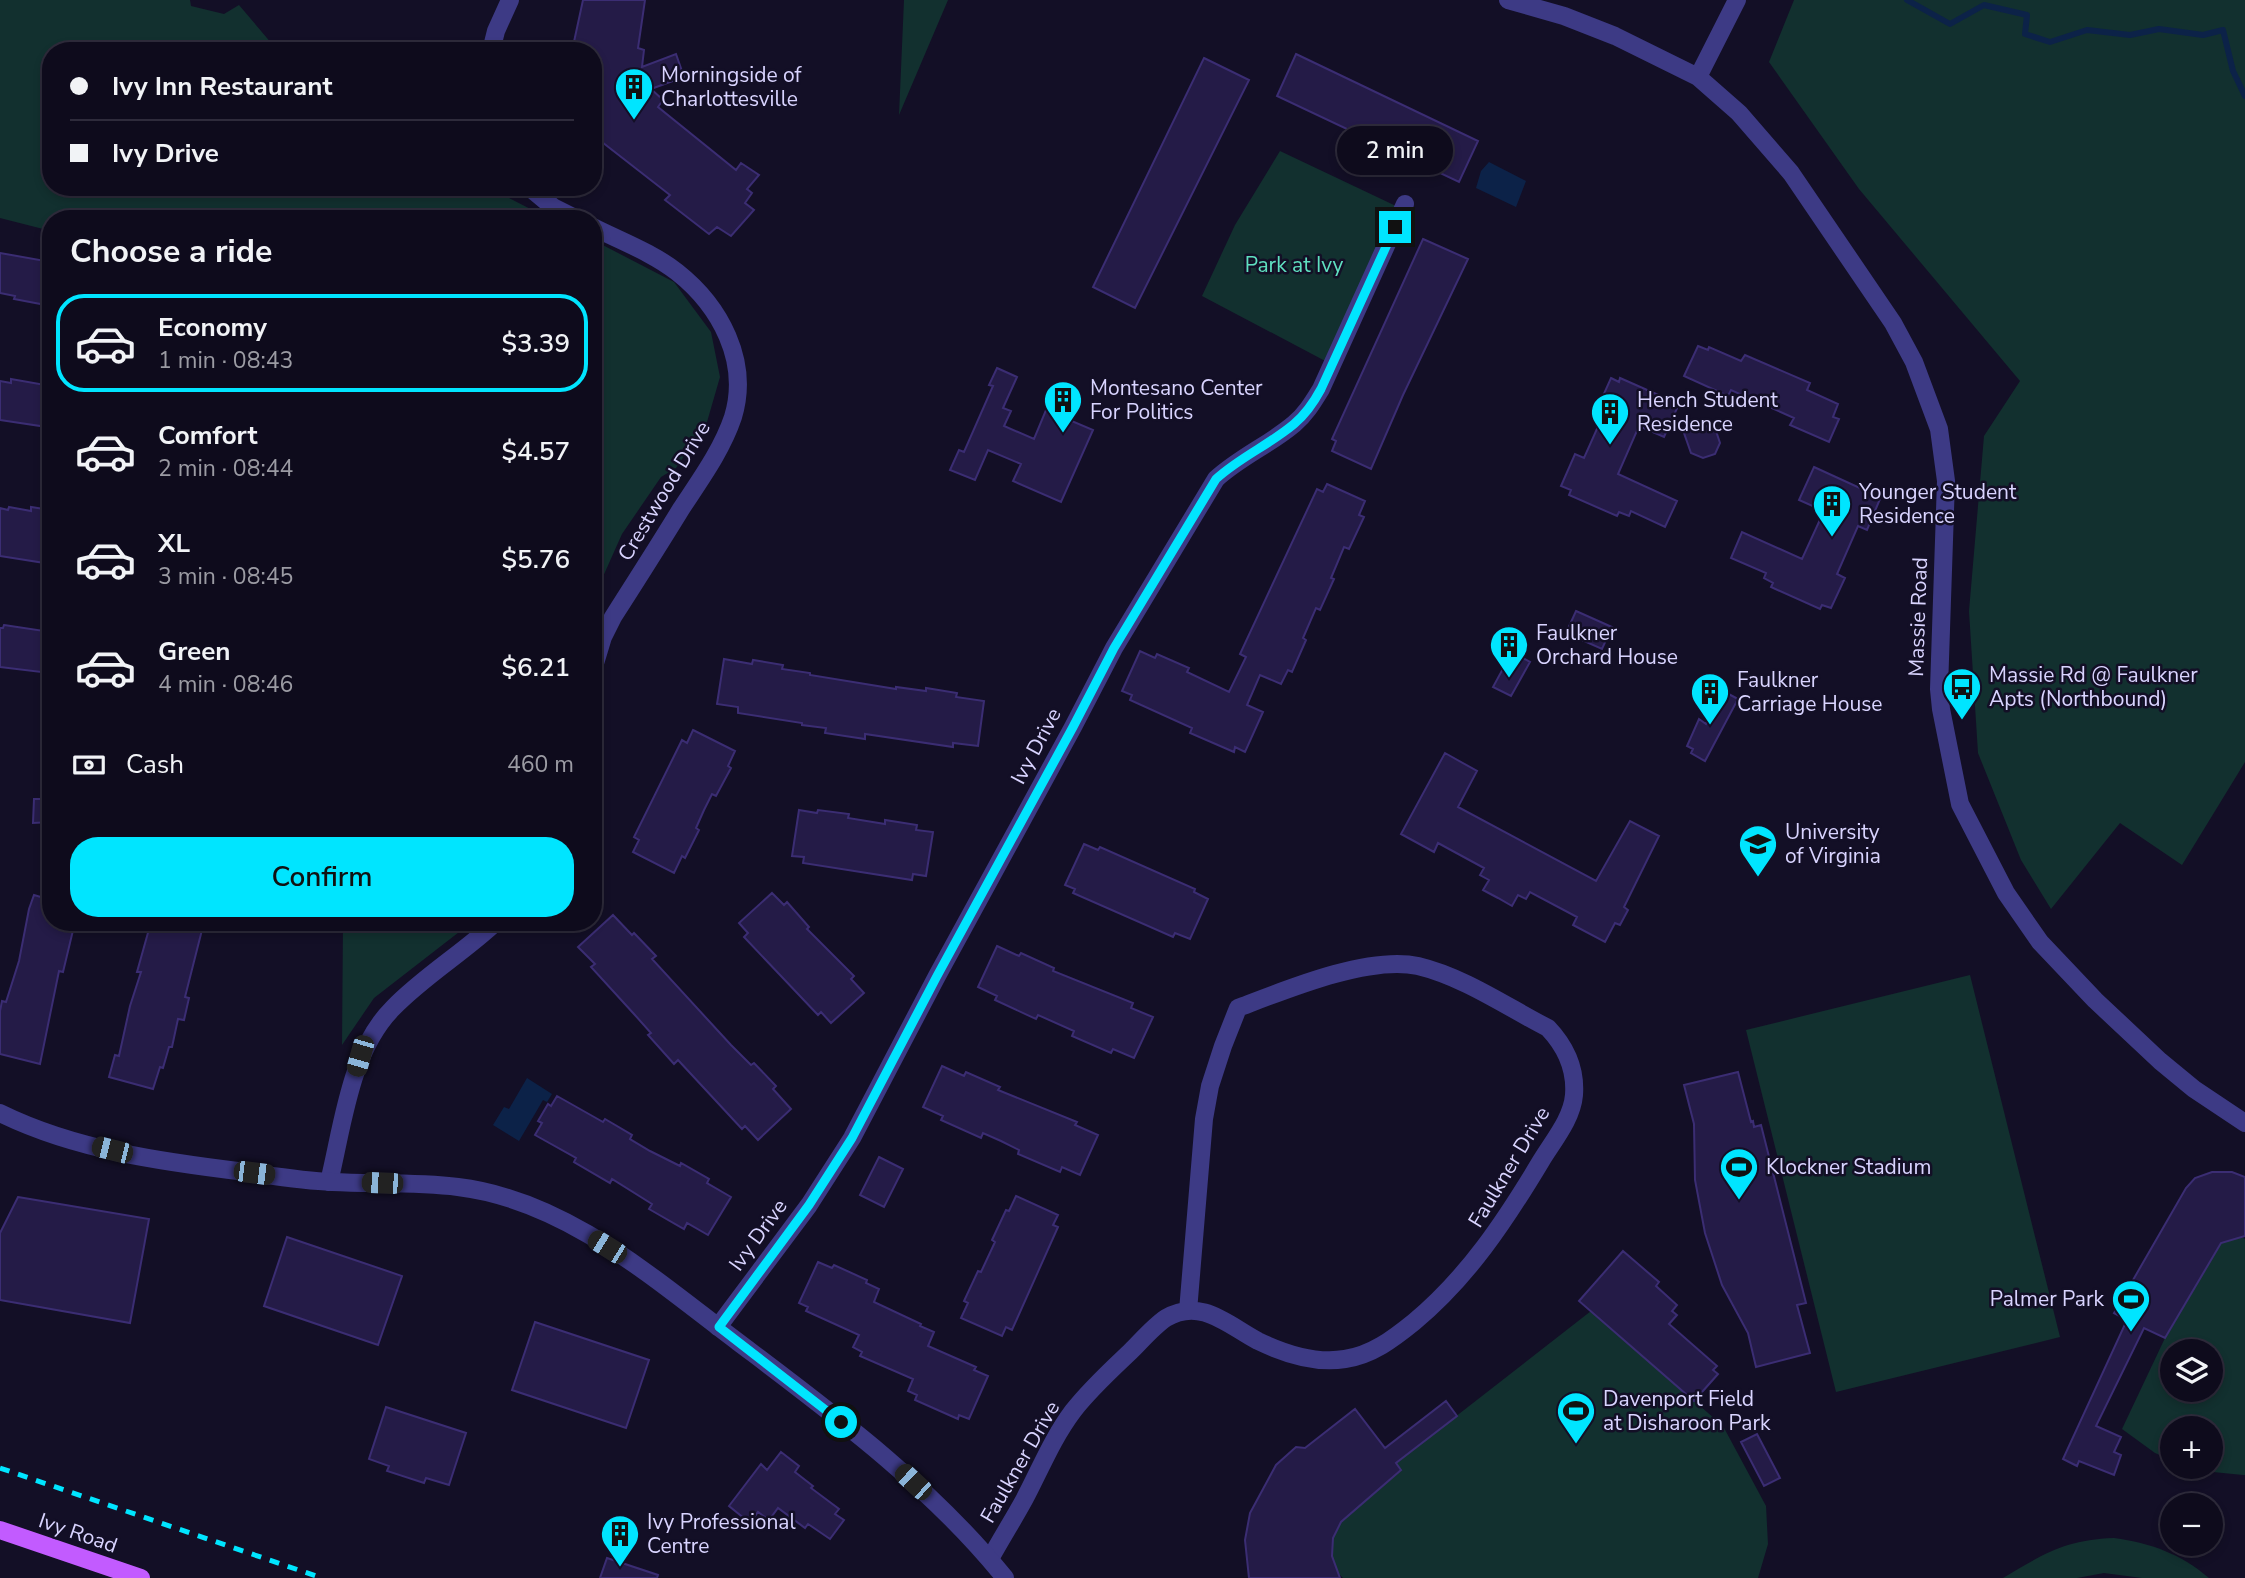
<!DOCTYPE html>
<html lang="en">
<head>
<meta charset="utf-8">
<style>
  :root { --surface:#0e0b1c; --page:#171425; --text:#f1f3f6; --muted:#9b9ba3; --line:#2e2b3b; --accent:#00e5ff }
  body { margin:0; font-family:"Nunito Sans",sans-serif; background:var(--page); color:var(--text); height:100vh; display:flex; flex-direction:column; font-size:26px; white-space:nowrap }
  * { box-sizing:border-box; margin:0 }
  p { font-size:23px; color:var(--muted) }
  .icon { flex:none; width:38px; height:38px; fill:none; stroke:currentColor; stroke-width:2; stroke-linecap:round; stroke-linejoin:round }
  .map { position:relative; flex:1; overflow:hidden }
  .panel { position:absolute; left:42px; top:210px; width:560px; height:721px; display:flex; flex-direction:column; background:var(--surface); border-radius:28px; box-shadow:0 4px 10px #0003,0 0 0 2px var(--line) }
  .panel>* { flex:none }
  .banner { position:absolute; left:42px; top:42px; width:560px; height:154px; border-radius:28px; box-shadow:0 4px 10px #0003,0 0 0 2px var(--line); display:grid; align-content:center; height:154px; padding:0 28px; background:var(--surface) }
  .controls { position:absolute; left:2160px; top:1339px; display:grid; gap:14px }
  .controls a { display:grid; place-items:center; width:63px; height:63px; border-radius:50%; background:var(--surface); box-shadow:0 4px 10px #0003,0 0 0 2px var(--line); font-size:35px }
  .end { position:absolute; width:32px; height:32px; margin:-16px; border:9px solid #00e5ff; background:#111; box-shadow:0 0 0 4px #111 }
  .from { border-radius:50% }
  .bubble { position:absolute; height:49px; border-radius:24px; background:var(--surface); box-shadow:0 4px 10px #0003,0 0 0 2px var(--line); font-size:23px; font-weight:600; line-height:49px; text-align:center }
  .car { position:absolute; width:21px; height:42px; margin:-21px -10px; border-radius:9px; box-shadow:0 0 5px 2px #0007; background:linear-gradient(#222 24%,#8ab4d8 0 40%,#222 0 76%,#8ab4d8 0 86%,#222 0) }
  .banner b { display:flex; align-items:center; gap:24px; height:66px; font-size:26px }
  .banner b+b { border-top:2px solid var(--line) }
  .banner i { width:18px; height:18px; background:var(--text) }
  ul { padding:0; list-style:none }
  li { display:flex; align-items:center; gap:21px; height:98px; margin:0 14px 10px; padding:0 14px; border:4px solid transparent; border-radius:28px }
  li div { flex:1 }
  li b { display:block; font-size:26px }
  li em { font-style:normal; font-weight:600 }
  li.on { border-color:var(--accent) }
  li>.icon { width:63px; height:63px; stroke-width:1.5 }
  h2 { padding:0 28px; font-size:32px; line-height:84px }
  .pay { display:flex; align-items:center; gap:18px; height:77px; padding:0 28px; font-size:26px }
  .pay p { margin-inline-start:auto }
  .action { display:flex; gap:14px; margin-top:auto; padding:14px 28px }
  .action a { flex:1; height:80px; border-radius:28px; background:var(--accent); color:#111; font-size:28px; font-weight:600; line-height:80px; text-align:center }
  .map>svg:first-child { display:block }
</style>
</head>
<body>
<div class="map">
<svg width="2245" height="1578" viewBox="0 0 2245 1578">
  <rect width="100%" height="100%" fill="#130f26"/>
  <!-- green -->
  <path fill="#12302f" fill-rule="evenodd" d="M0,0H190L191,6L224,14L239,5L278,51H51V187H448L453,190L501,194L550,219H51V231L0,218Z
    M904,0H948L899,115Z
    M1794,0H2245V762L2182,865L2120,823L2051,909L2021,860L1978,753L1969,611L1984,436L2020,381L1859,189L1769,62Z
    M1280,151L1396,206L1329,363L1202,296L1235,225Z
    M593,240L674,282L711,332L720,377L707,422L676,468L661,477L622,534L593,599Z
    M343,922H472L374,998L342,1045Z
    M1970,975L2060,1337L1836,1392L1746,1030Z
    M2241,1237L2245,1239V1475H2243L2203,1471L2190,1467L2210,1466V1428H2172V1460L2155,1453L2122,1429L2165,1338L2221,1243ZM2172,1351H2210V1390H2172Z
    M1591,1311L1723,1426L1766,1506L1768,1544L1758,1578H1343L1338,1573L1332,1556L1333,1538L1341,1522L1401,1471L1396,1463Z
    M2114,1538C2151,1543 2181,1554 2209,1578H2142L2104,1573L2077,1578H2003C2045,1553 2065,1540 2114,1538Z"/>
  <!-- water -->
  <path fill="#0c2248" d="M1489,162L1526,181L1516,207L1476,188L1481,171Z
    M527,1078L552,1094L547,1102L543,1100L519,1141L493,1125L504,1107L509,1109Z"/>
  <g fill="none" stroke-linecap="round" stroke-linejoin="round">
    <!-- stream -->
    <path stroke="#0c2248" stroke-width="6" d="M1907,0L1950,24L1984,5L2027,15L2025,34L2050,42L2087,30L2130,35L2159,29L2203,35L2223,30L2233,71L2245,96"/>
  </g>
  <!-- building -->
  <path fill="#241b47" stroke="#3b2d73" stroke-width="2" d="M583,0H645L638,48L644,50L642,67L676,54L684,77L651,89L663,100L658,107L736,170L741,163L759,175L747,189L752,193L745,203L754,210L731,236L717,227L709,234L665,200L670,195L593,135V51H572Z
    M1296,54L1478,141L1459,182L1277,96Z
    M1204,58L1249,80L1135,308L1093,287Z
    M1423,239L1468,259L1403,395L1371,469L1332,451L1336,441L1332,439Z
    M0,253L51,262V306L14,299L15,296L0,293Z
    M1698,346L1708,350L1709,347L1741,361L1745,355L1810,383L1807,390L1838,404L1833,417L1839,419L1829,442L1790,425L1794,418L1731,390L1728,396L1684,376Z
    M997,368L1017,377L1003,408L1011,411L1004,426L1034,439L1046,410L1093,430L1061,502L1013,481L1021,464L988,450L975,480L950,470L959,450L964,452L993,386L989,385Z
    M1611,378L1619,382L1620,378L1679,404L1664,437L1639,426L1618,474L1677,501L1665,527L1631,511L1629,516L1619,512L1617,516L1569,495L1571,490L1561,486L1575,454L1584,458L1605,411L1598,407Z
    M11,379L51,386V425L47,424V427L0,420V381L11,383Z
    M1704,425L1716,431L1720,443L1715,454L1703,458L1691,453L1684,433Z
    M1814,467L1873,494L1872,496L1880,499L1867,530L1858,526L1837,574L1845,578L1831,608L1822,605L1820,609L1771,587L1773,583L1764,578L1766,573L1731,558L1742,532L1802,559L1824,511L1799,500Z
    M1327,484L1365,501L1359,515L1364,517L1349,549L1344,547L1331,578L1334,579L1320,610L1316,608L1303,638L1306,640L1292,672L1288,670L1281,684L1260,675L1247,705L1263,712L1245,752L1235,747L1234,752L1190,733L1192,728L1130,700L1132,695L1122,691L1140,651L1155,658L1157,654L1189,668L1187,672L1229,692L1246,657L1240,654L1317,489L1323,492Z
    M9,507L31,511V507L51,510V564L0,556V508L8,510Z
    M1576,611L1612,627L1602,649L1566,633Z
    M4,625L51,632V671L42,669L41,672L0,667V628H3Z
    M1512,652L1530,662L1511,696L1493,687Z
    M724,659L752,664L753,660L783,665L782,669L810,673V675L896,689V687L926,691V688L957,693L956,697L984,701L978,746L953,743V747L865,734V739L825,733L826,728L802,725V723L738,713V707L717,704Z
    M1723,691L1738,699L1705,761L1691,753L1693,749L1687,746L1699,719L1706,724Z
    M693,730L735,751L728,766L731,768L716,796L712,794L704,810L696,828L699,830L685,858L682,856L674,873L633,852L639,840L634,837L682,740L687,743Z
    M1445,753L1477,771L1458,807L1596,881L1630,821L1659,836L1624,907L1628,910L1620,925L1615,923L1605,942L1573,925L1577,917L1530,892L1526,899L1518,895L1512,906L1498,898L1483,890L1489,880L1480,875L1484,868L1438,843L1434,852L1401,834Z
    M34,799H51V822L33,823Z
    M799,810L817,813L818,810L849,814L848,818L885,824V820L917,825L916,830L933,832L926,876L913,874L912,880L803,863L804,857L792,856Z
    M1084,844L1098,850L1100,847L1195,889L1194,892L1208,899L1190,939L1175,933L1173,937L1073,893L1075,889L1065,885Z
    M772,893L784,905L787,902L809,927L807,929L854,976L851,979L864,993L831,1023L821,1012L818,1015L744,937L748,933L739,923Z
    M34,895L51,900V922H75L63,972L59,971L40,1064L0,1054V1011L2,1001L6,1002L19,961L29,909Z
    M613,915L632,935L634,933L656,956L652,959L731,1045L751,1065L754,1063L776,1086L773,1089L791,1109L758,1140L745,1126L742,1129L678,1060L674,1064L648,1035L651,1033L634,1014L591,967L595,964L578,947Z
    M151,922H204L185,997L189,998L184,1020L178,1019L172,1047H169L163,1068L160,1067L153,1089L109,1077L115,1055L119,1056L130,1006L141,972H137Z
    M997,946L1019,956L1021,953L1054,968L1053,971L1133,1003L1131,1008L1153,1017L1134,1058L1113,1049L1111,1053L1072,1036L1074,1031L1038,1015L1036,1019L995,1000L997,996L978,987Z
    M942,1066L964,1076L966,1072L1000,1087L998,1090L1077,1122L1075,1125L1098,1135L1080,1175L1062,1167L1060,1172L1018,1154L1019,1150L1001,1141L983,1133L981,1138L941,1120L943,1116L923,1107Z
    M1738,1072L1751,1122L1753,1121L1754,1127L1761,1125L1806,1303L1797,1305L1810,1353L1756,1367L1748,1333L1722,1285L1705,1233L1695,1180L1694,1124L1684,1085Z
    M557,1096L603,1122L605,1119L632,1135L630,1139L650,1151L680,1166L681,1163L709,1179L707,1183L731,1197L708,1235L687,1223L684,1229L649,1209L652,1204L612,1179L610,1183L574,1162L576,1158L535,1135L542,1123L538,1121L548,1104L551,1106Z
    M879,1157L903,1169L884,1207L860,1195Z
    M2212,1172H2232L2245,1177V1236L2221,1243L2165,1338L2144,1328L2096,1426L2121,1437L2114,1452L2121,1455L2114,1475L2079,1461L2077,1466L2063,1459L2127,1320L2114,1313L2186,1188L2195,1178Z
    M1016,1196L1058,1215L1053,1225L1058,1227L1012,1330L1006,1327L1002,1336L961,1318L968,1303L964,1301L978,1271L981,1272L995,1242L992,1240L1006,1210L1009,1211Z
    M18,1197L149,1219L130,1323L0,1300V1233Z
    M287,1237L402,1276L378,1345L264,1306Z
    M1623,1251L1659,1282L1656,1286L1677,1305L1672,1311L1677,1315L1669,1324L1717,1366L1713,1370L1718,1374L1694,1401L1579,1301Z
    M818,1262L832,1268L834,1265L867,1280L866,1283L879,1289L874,1302L921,1324L920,1326L934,1332L928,1346L976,1367L974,1370L988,1376L969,1419L959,1415L958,1419L915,1400L917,1395L908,1391L913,1379L860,1356L862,1352L853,1347L859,1335L806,1311L808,1307L799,1303Z
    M535,1322L649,1360L626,1428L512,1390Z
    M1446,1401L1457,1416L1396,1463L1401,1470L1341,1522L1333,1538L1332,1556L1340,1578H1249L1245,1540L1250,1513L1276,1465L1296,1447L1305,1448L1355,1409L1385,1448Z
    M386,1407L466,1433L449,1485L426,1478L424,1483L387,1471L389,1466L369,1459Z
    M1757,1434L1780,1478L1764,1486L1741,1442Z
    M781,1452L799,1466L795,1472L813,1486L811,1488L839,1509L835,1514L844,1520L830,1539L808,1524L805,1528L778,1508L769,1520L758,1512L750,1523L729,1506L761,1464L767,1470Z
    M607,1558L658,1575L657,1578H600Z"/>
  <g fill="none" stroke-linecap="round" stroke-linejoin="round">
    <!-- minor -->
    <path stroke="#3d3a85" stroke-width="18" d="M491,51L496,31L510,0
      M529,187L553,207L577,219
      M593,227C621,241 653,253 677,272C720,306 750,361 733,417C722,450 700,480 681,509C659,545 636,581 613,617L603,637L593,670
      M329,1182C343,1125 350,1051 393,1008C424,976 463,953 496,922
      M718,1327L809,1205L852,1138L937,976L1073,727L1114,648L1216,479C1240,457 1269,445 1294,424C1306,414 1313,402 1321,389L1405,204
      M990,1559C1001,1539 1013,1520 1024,1500C1040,1470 1052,1439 1073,1411C1090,1389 1111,1370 1131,1351C1142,1340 1154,1326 1166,1318C1201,1297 1229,1326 1258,1341C1285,1354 1315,1364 1345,1359C1372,1355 1393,1339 1414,1322C1468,1277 1505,1221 1541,1161C1553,1141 1572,1119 1574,1095C1576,1068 1566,1047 1548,1028C1507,1007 1464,977 1418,966C1369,955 1285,990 1238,1008L1223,1046L1210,1086L1204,1119L1188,1311"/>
    <!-- tertiary -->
    <path stroke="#3d3a85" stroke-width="18" d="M1508,0L1564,16L1615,36L1698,77L1739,113L1791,173L1893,323L1914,362L1939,429L1946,481L1939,689L1941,709L1960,804L2006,893L2040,942L2095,1000L2160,1061L2194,1089L2245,1123
      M1698,77L1737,0
      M0,1113C75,1150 163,1162 246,1172C274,1176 303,1181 332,1182C374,1184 416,1182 458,1187C566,1200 654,1279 738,1342C832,1413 930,1485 1005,1578"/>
    <!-- primary -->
    <path stroke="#c25bff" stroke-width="18" d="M0,1530L141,1578"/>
    <!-- rail -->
    <path stroke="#00e5ff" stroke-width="5" stroke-dasharray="10 9" stroke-linecap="butt" d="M0,1468L322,1578"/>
  </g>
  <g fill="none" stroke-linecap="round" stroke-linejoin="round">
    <!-- route -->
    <path stroke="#00e5ff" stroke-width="9" d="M841,1422L719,1327L809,1205L852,1138L937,976L1073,727L1114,648L1216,479C1240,457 1269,445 1294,424C1306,414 1314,402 1321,389L1395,227"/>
  </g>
  <!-- icons -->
  <defs>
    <g id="building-pin" transform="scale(2.0125)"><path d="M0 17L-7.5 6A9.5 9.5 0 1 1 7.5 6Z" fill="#00e5ff" stroke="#130f26"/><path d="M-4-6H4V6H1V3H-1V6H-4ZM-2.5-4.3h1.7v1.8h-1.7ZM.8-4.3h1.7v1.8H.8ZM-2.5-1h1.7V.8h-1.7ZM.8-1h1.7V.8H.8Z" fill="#111"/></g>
    <g id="bus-pin" transform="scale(2.0125)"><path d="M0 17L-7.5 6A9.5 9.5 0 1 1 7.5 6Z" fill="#00e5ff" stroke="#130f26"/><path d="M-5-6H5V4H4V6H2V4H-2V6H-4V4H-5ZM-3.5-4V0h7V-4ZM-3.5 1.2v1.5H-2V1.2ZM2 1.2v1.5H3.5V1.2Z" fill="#111"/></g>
    <g id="university-pin" transform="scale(2.0125)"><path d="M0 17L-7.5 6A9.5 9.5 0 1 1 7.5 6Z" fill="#00e5ff" stroke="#130f26"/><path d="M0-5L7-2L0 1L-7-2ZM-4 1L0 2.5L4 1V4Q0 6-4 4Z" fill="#111"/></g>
    <g id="stadium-pin" transform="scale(2.0125)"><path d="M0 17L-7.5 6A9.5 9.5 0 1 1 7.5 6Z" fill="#00e5ff" stroke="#130f26"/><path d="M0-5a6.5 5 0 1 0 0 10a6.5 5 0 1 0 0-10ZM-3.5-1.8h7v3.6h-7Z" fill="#111"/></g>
  </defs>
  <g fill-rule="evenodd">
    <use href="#building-pin" x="634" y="87"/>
    <use href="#building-pin" x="1063" y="400"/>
    <use href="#building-pin" x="1610" y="412"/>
    <use href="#building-pin" x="1832" y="504"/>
    <use href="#building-pin" x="1509" y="645"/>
    <use href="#bus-pin" x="1962" y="687"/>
    <use href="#building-pin" x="1710" y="692"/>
    <use href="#university-pin" x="1758" y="844"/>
    <use href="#stadium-pin" x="1739" y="1167"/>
    <use href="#stadium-pin" x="2131" y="1299"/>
    <use href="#stadium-pin" x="1576" y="1411"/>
    <use href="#building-pin" x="620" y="1534"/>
  </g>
  <g text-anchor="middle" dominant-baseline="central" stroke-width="5" stroke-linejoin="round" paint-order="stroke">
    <!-- poi labels -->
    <g font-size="21" fill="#d9d4ff" stroke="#130f26" text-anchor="start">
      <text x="661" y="75">Morningside of<tspan x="661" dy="24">Charlottesville</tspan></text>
      <text x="1090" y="388">Montesano Center<tspan x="1090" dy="24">For Politics</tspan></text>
      <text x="1637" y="400">Hench Student<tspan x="1637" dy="24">Residence</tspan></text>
      <text x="1859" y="492">Younger Student<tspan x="1859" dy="24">Residence</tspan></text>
      <text x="1536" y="633">Faulkner<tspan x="1536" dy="24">Orchard House</tspan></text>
      <text x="1989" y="675">Massie Rd @ Faulkner<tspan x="1989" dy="24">Apts (Northbound)</tspan></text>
      <text x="1737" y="680">Faulkner<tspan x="1737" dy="24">Carriage House</tspan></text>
      <text x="1785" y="832">University<tspan x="1785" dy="24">of Virginia</tspan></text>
      <text x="1766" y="1167">Klockner Stadium</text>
      <text x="2104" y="1299" text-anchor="end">Palmer Park</text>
      <text x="1603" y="1399">Davenport Field<tspan x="1603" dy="24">at Disharoon Park</tspan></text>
      <text x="647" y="1522">Ivy Professional<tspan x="647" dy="24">Centre</tspan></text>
    </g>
    <!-- park labels -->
    <g font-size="21" fill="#5fe0c0" stroke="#130f26">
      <text x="1294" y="265">Park at Ivy</text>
    </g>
    <!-- street labels -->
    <g font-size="21" fill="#d9d4ff" stroke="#130f26">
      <text transform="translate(664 491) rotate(-59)">Crestwood Drive</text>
      <text transform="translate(1918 617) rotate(-88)">Massie Road</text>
      <text transform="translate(1036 746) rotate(-62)">Ivy Drive</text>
      <text transform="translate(1509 1167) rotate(-59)">Faulkner Drive</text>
      <text transform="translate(758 1235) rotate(-54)">Ivy Drive</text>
      <text transform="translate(1020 1462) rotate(-60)">Faulkner Drive</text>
      <text transform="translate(78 1533) rotate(19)">Ivy Road</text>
    </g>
  </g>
</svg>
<div class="controls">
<a><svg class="icon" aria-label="layers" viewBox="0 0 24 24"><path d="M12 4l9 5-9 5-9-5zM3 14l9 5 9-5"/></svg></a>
<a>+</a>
<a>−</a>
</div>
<i class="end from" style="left:841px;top:1422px"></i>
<i class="end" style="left:1395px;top:227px"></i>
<div class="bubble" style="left:1337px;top:126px;width:116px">2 min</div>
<i class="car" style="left:360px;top:1056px;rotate:196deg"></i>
<i class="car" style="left:112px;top:1150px;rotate:284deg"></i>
<i class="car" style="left:254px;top:1173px;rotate:97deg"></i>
<i class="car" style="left:382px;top:1183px;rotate:272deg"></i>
<i class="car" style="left:607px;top:1247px;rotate:302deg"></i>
<i class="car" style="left:913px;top:1482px;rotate:313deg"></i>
<div class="banner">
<b><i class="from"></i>Ivy Inn Restaurant</b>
<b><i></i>Ivy Drive</b>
</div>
<section class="panel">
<h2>Choose a ride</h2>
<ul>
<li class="on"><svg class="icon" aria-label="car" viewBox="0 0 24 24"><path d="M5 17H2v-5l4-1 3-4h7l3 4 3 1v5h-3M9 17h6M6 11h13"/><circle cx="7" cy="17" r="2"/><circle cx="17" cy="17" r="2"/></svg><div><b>Economy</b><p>1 min · 08:43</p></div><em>$3.39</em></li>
<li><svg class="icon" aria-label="car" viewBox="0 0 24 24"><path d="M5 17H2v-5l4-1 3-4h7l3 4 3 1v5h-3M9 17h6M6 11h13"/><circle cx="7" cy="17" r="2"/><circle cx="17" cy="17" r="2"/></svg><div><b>Comfort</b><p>2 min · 08:44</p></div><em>$4.57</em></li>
<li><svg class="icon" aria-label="car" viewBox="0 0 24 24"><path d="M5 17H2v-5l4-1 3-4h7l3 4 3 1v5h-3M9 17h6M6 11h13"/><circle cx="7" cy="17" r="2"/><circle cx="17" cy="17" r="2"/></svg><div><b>XL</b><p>3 min · 08:45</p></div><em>$5.76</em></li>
<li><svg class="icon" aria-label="car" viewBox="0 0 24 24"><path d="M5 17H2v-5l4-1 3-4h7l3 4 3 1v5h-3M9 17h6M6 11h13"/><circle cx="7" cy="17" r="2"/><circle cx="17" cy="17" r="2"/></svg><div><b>Green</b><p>4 min · 08:46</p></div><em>$6.21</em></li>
</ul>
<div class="pay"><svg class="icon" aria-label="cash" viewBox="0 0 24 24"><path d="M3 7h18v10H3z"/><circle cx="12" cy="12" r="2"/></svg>Cash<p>460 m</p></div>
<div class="action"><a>Confirm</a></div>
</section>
</div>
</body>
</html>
